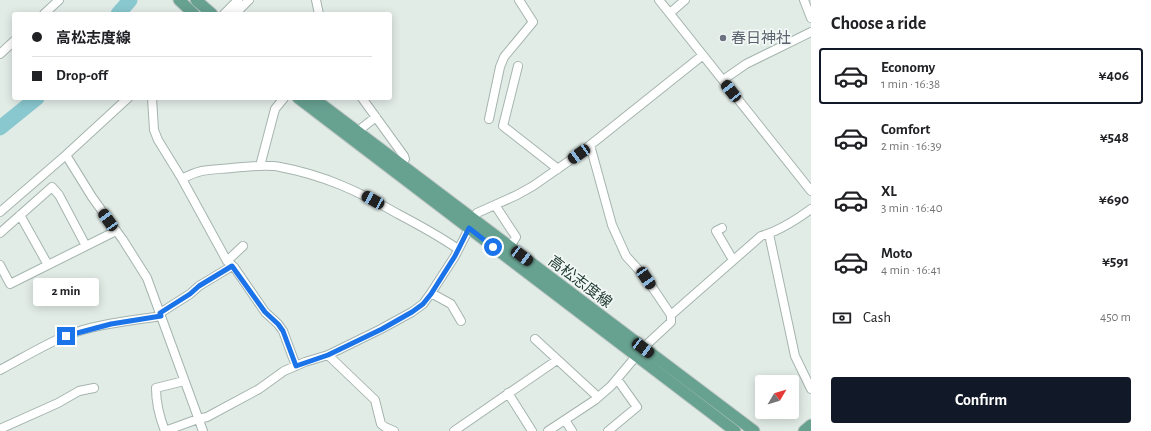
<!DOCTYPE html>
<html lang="en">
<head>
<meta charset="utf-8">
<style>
  :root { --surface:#fff; --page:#f2f2f2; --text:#202124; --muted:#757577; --line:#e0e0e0; --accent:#111827 }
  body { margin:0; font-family:"Alegreya Sans","Noto Sans JP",sans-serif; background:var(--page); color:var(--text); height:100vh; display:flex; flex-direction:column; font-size:15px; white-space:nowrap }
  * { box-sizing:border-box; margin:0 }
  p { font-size:13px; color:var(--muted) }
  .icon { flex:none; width:22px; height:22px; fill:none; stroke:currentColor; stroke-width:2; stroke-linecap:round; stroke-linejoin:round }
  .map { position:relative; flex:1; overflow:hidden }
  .side { display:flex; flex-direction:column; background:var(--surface); width:340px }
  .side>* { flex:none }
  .banner { position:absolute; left:12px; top:12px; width:380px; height:88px; border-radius:4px; box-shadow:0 2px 10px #0003; display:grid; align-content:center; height:88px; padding:0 20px; background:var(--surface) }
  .needle { width:26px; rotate:52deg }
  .controls { position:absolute; left:755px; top:375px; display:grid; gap:8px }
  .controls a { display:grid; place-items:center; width:44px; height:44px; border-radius:4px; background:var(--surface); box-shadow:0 2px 10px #0003; font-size:20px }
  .end { position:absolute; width:18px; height:18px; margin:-9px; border:5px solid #1a73e8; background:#fff; box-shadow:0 0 0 2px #fff }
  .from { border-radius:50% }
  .bubble { position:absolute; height:28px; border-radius:4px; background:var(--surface); box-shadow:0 2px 10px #0003; font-size:13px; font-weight:700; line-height:28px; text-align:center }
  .car { position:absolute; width:12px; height:24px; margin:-12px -6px; border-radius:5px; box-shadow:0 0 3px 1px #0007; background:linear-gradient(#222 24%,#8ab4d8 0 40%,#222 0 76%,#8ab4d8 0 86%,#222 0) }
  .banner b { display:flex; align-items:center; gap:14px; height:38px; font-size:15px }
  .banner b+b { border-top:1px solid var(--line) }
  .banner i { width:10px; height:10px; background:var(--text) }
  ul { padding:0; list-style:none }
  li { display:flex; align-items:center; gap:12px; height:56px; margin:0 8px 6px; padding:0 12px; border:2px solid transparent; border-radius:4px }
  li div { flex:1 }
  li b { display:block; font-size:15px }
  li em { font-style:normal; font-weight:700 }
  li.on { border-color:var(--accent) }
  li>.icon { width:36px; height:36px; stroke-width:1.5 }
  h2 { padding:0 20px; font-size:18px; line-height:48px }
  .pay { display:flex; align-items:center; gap:10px; height:44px; padding:0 20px; font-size:15px }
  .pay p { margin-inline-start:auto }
  .button { display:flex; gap:8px; margin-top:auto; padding:8px 20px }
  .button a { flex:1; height:46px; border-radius:4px; background:var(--accent); color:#fff; font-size:16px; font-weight:700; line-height:46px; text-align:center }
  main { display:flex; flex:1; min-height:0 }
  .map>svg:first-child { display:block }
</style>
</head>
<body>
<main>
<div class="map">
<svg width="811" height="431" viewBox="0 0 811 431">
  <rect width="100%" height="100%" fill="#e2ece7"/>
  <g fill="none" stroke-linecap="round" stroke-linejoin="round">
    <!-- river -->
    <path stroke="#8ac8d0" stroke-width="15" d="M118,14L130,0
      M0,128L37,98"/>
    <!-- minor casing -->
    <g stroke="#a5b4ae" stroke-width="10">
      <path id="minor" d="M316,0L319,14
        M659,0L811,191
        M804,0L811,18
        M670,13L685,0
        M44,14L59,0
        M224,14L238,0
        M235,14L249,0
        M0,54L14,41
        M518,66L503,126L558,169
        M723,80L746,64L811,32
        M152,98L154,130L158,140L182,179L227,261L234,267L265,312L278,324L283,331L296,366
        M362,98L404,156L405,159L401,164
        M489,119L500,67L504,57L533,22L519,0
        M359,133L363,127L376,117
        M66,155L92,197L123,240L147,278L203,431
        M260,166L275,109L284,98
        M182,179C202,168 211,170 232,168C247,167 265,164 280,167C324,175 360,192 398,214C419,225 439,236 458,249
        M495,205L516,237L510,247
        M0,212L66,155L128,98
        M20,215L48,265
        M722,228L716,231L733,260
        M0,233L52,187L59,195L86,246
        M769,234L795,356L811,389
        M227,261L243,246
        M0,265L10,284L116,231
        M431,293L451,304L461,321
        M160,313L190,294L199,286L232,266
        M671,315L761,236C779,231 796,220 811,209
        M535,339L598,397
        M328,355L375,400L381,424L385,427L394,431
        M0,370C21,359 42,346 65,336C95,324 129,321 161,316
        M508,393L532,431
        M565,420L572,431
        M0,429L58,403L79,391L94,388
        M165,431L198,419L207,417L259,389L284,371L305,362L328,355L381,329L412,312L423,304L431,293L455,256L477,213L517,195L533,186L579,154L703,55
        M165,431C159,416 156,404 156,388L184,381
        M454,431L557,360
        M548,431L595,400L611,386L643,348L671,322V315L646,278L626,256L612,225L590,145
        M608,431L637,407L617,379"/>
    </g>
    <!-- major casing -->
    <g stroke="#c1c8c6" stroke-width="13">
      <path id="major" d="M179,0L194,14
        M196,0L212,14
        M298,98L735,431
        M313,98L754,431
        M804,431L811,425"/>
    </g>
    <!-- minor -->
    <use href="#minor" stroke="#fff" stroke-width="8"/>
    <!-- major -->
    <use href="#major" stroke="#67a190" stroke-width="11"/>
  </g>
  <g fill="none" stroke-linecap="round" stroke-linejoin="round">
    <!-- route -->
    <path stroke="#1a73e8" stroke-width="5" d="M66,336L111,324L161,316L160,313L190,294L199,286L232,266L265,312L278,324L283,331L296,366L328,355L382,329L412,312L423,304L431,294L455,256L469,228L493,247"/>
  </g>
  <!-- markers -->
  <circle fill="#6b7280" stroke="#f2f8f5" stroke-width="1.5" cx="723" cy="38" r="4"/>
  <g text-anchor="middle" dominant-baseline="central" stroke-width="3.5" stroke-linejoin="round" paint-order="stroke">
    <!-- worship labels -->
    <g font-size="15" fill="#5b616d" stroke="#f2f8f5" text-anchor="start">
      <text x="731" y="38">春日神社</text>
    </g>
    <!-- street labels -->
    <g font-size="15" fill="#223c34" stroke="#f2f8f5">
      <text transform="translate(580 282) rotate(37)">高松志度線</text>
    </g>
  </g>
</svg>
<div class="controls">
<a><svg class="needle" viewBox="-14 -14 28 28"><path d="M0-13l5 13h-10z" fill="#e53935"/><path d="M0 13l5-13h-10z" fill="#757577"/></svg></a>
</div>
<i class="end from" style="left:493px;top:247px"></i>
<i class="end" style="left:66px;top:336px"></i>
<div class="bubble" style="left:33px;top:278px;width:66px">2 min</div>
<i class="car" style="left:731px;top:91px;rotate:322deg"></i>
<i class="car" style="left:579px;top:154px;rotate:235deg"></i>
<i class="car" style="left:373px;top:200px;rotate:299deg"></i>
<i class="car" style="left:108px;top:220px;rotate:325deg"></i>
<i class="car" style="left:522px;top:256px;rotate:127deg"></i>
<i class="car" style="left:646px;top:278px;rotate:146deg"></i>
<i class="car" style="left:643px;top:348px;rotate:127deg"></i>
<div class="banner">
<b><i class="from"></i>高松志度線</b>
<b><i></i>Drop-off</b>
</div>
</div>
<section class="side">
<h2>Choose a ride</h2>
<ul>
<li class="on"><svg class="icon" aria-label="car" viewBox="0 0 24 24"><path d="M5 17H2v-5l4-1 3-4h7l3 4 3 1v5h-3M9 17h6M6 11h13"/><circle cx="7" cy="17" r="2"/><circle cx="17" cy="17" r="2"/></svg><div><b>Economy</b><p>1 min · 16:38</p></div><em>¥406</em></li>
<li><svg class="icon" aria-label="car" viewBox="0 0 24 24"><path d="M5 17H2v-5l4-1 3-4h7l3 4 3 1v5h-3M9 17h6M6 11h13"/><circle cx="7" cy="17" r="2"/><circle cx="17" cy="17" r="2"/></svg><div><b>Comfort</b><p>2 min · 16:39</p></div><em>¥548</em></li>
<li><svg class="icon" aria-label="car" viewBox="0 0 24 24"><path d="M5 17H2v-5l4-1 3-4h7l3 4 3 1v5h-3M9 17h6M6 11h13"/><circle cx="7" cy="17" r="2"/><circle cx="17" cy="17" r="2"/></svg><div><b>XL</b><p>3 min · 16:40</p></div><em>¥690</em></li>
<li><svg class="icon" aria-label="car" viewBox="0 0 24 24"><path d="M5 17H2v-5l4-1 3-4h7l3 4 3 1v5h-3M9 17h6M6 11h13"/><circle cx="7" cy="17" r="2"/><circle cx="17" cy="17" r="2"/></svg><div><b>Moto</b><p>4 min · 16:41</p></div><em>¥591</em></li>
</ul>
<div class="pay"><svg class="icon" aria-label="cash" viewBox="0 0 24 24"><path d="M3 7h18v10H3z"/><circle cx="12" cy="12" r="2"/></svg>Cash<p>450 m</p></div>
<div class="button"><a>Confirm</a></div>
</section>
</main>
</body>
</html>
